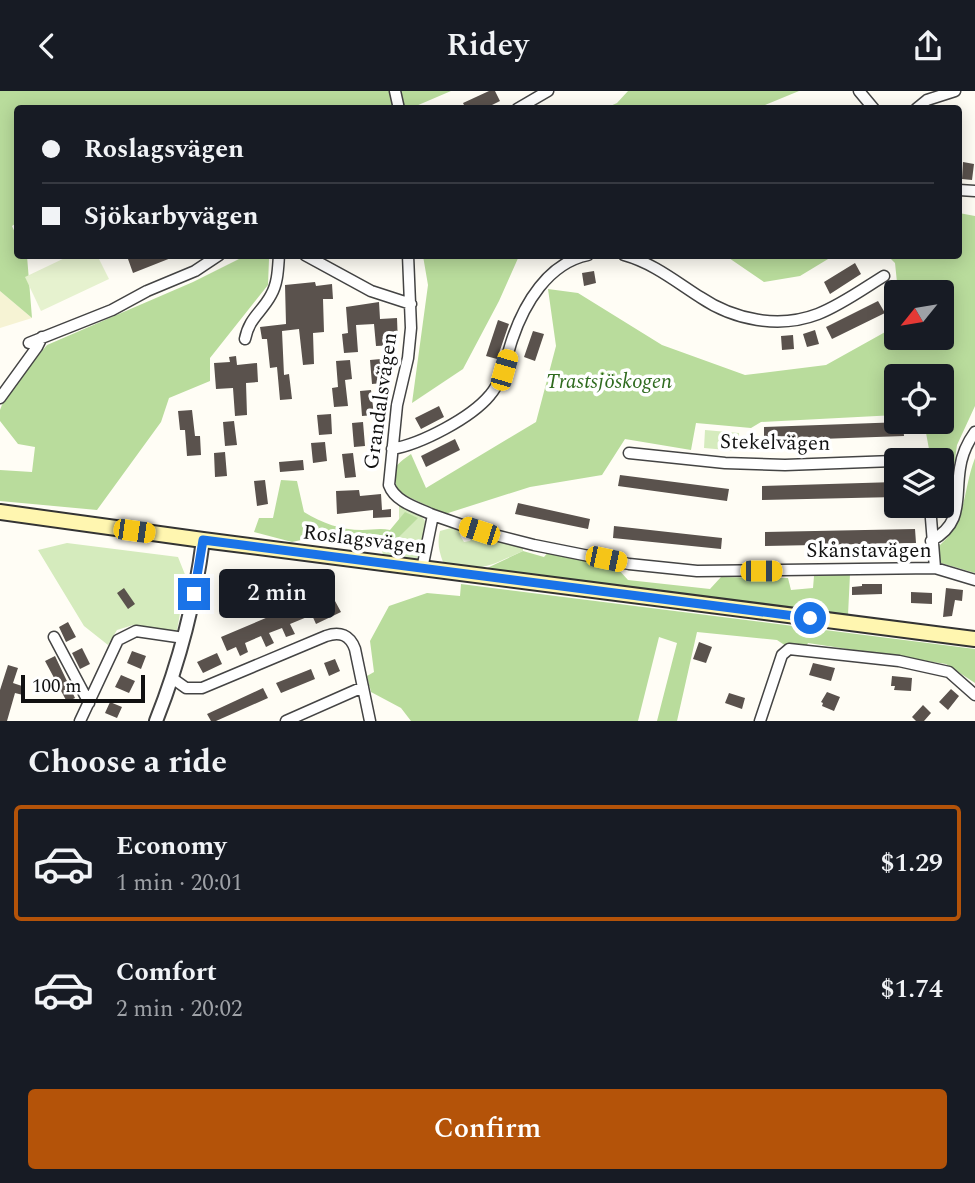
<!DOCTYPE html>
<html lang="en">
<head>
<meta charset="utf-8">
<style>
  :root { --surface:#171b24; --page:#242831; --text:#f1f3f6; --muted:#9ea1a6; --line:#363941; --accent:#b45309 }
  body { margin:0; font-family:Spectral,serif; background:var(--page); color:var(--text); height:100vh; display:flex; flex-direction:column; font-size:26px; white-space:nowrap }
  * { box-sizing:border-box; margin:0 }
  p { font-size:23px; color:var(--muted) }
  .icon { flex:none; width:38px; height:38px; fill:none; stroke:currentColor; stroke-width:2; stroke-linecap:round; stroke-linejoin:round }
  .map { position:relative; height:630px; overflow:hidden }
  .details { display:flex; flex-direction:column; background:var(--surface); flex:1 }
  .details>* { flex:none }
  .hud { position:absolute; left:14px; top:14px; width:948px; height:154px; border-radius:7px; box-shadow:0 4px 18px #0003; display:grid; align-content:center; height:154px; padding:0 28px; background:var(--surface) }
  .needle { width:46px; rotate:240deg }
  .tools { position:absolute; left:884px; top:189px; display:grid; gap:14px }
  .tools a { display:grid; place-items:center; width:70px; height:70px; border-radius:7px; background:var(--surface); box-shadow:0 4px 18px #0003; font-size:35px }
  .scale { position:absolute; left:21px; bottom:18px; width:124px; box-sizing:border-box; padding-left:7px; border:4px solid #111; border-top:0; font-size:19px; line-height:24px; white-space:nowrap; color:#111; -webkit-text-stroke:5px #fff; paint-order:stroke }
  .end { position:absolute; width:32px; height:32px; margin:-16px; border:9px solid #1a73e8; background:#fff; box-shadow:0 0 0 4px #fff }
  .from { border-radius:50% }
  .bubble { position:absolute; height:49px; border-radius:7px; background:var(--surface); box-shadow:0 4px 18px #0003; font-size:23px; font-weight:600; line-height:49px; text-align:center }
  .car { position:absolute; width:21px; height:42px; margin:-21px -10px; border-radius:9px; box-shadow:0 0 5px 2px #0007; background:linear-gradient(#f5c518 24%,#345 0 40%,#f5c518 0 76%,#345 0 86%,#f5c518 0) }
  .hud b { display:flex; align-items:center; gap:24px; height:66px; font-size:26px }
  .hud b+b { border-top:2px solid var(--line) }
  .hud i { width:18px; height:18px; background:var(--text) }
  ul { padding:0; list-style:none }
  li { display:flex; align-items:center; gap:21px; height:116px; margin:0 14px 10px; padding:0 14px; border:4px solid transparent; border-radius:7px }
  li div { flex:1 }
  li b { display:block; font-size:26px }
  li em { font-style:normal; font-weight:600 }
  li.current { border-color:var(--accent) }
  li>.icon { width:63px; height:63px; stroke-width:1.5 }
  h2 { padding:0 28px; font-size:32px; line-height:84px }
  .primary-button { display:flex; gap:14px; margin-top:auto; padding:14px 28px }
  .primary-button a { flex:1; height:80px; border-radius:7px; background:var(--accent); color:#fff; font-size:28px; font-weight:600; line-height:80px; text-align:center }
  header { display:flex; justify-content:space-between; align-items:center; height:91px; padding:0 28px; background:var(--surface); font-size:32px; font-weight:600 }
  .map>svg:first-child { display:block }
</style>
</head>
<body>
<header><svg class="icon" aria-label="back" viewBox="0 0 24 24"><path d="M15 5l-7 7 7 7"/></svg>Ridey<svg class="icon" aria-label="share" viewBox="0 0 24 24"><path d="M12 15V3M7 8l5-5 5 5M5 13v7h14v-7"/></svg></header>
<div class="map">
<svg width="975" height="630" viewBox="0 0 975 630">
  <rect width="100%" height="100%" fill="#fffdf5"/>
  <!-- farmland -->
  <path fill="#f6f3d4" d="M0,200L32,227L0,237Z"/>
  <!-- green -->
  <path fill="#d5ebbd" d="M705,339L739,342L738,360L704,357Z
    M399,415C434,429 429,430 420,465L413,469L383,467L382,457H388L417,427L405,422L399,429Z
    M451,437H462L460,444L464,451L470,450L474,444L523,454V460C491,474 479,484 443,471C439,460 437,452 440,440Z
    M67,452L178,466L186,486L177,540L133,534L117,539L108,554L84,535L38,459Z"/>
  <!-- forest -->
  <path fill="#b9dc9c" d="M0,0H451L409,18H18V131L12,135L17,146L18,164L27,165L32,227L0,200Z
    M628,0H799L758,17H606L617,12Z
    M959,122L975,125V315L957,354L949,412L950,418L936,428V415H942L943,409L942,369H931L924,331H942V285H896V324L761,331L751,337L696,332L691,359L625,348L602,384L530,396L445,423L398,401C392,378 392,376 411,363L426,397L536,331L556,255L548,198L578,202L662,254L745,284L826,274L896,235V247H942V201H898L895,172L888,165L959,164Z
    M245,165H263L269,168L268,194L210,267V290L169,307L161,331L97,419L0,410V379L32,381L35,356L18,353L0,330V319L6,303L47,254L193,191Z
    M423,165H519L499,210L463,278L412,312L428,194Z
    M726,165H833L800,185L764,191Z
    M975,367V482L941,472L937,457C943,451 951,444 955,436C966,414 966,390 975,367Z
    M281,389L297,390L304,421C322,432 341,439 362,439C372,439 380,437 390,439L405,421L418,427L388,457L344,454L310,447L292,451L254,441L259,427H273Z
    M523,460L544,466L549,460L619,479L628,489L710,498L721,486L788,487L791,499L813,497L814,485L850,483L848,524L485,478Z
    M461,493L975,558V592L946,573L808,552L801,565L777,549L697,541L677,630H657L677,552L659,546L638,630H411L401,617L371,601L367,585L374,581L370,550L389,515L427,502L460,505Z"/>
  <!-- pitch -->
  <path fill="#e6f2cf" d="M97,164L109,188L41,220L25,186L69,165Z"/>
  <!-- building -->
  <path fill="#5a524d" d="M489,0H495L500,10L484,18H466L463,12Z
    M963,71L974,73L972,89L962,88Z
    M136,164H176V165L133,182L128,168Z
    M855,172L861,183L830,203L824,191Z
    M594,180L596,192L584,195L582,182Z
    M315,191L316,195L332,193L333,208H323L324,241L313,242L314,273L303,274L299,238L282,240L284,284L289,283L292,308L280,309L277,276L270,277L267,248H262L260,236L286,233L285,194Z
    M878,210L885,222L832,248L826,236Z
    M379,211L380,228L397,227L398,254L376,255L374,233L356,234L358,261L344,262L342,243L348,242L346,216Z
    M498,229L509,233L497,268L486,265Z
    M815,239L819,253L807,256L803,243Z
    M533,240L544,243L535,270L524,266Z
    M793,244L794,258L782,259L781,245Z
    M236,265L237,274L257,272L258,291L246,292L247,324L235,325L233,297L216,298L214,272L230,271L229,266Z
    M381,268L383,292L372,293L370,269Z
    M350,269L352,288L345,289L348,315L334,316L332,297L338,296L336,270Z
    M371,299L374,324L362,325L360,300Z
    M439,315L444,326L421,338L415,327Z
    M192,319L195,345H200L201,364L187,365L185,339H180L178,320Z
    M331,323L332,343L319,344L317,324Z
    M234,330L237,354L225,355L223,331Z
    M363,331L365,355L354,356L352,332Z
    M903,331L904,345L764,350V336Z
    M455,348L460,359L426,376L421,365Z
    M325,351L327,370L313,372L311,352Z
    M225,361L227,385L215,386L214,362Z
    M353,362L356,386L345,387L342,363Z
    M303,369L304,379L280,381L279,371Z
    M620,384L729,398L727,410L618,395Z
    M265,389L268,413L257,415L254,390Z
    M896,391V406L762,409V395Z
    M359,399L360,405L381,403L382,419L391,418V426L373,427V419L337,423L336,400Z
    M518,412L590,428L588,438L515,423Z
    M614,435L722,447L721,458L613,447Z
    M915,438L916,452L765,455V441Z
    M862,493H882V503L852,504V496L862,495Z
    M124,497L135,513L128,518L117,502Z
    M946,497L963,499L962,510L955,509L952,525L943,526Z
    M911,501L932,502V513L911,512Z
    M335,510L341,521L316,533L311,522Z
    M301,512L307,526L290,533L295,543L286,546L282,537L269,542L274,552L266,556L261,545L245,552L248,561L240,565L236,556L227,560L221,546Z
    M68,531L76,546L66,551L59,536Z
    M699,551L712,556L706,572L693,568Z
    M82,557L90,573L80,578L72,562Z
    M132,560L146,565L141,578L127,572Z
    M217,562L222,573L203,582L197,571Z
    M55,565L75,607L67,611L45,570Z
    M335,568L340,580L329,585L324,572Z
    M813,572L835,577L831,590L809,584Z
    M8,574L18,577L13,592L25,596L23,604L15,602L7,630H0V599Z
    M311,578L315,588L281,602L276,592Z
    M121,584L135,590L129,602L115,596Z
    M892,585L912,587L911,600L894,599L895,595H891Z
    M263,597L268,607L216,630H211L207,623Z
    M951,598L959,605L948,619L939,611Z
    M827,601L840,606L834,620L822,615L823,612L821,611Z
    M729,602L745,607L742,618L725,612Z
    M110,611L122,616L117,627L105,622Z
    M923,614L931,622L924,630H916L912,626Z"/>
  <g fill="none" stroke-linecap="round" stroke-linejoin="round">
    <!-- minor casing -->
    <g stroke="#444" stroke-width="13">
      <path id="minor" d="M395,0L399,18
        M859,0L874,18
        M517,18L548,0
        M916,18L927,9L955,0
        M959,99L975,100
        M305,164L371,200L411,213
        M408,164L411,237L408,267L397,314L389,394C395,411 418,417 433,424L422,478
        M624,164C653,172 675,190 700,206C734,229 779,238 818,223C841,214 863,198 884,185
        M245,248C249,227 262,221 271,204C278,192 278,177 279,164
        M29,252L112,219L147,200L195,180L219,164
        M0,307L37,256L42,246
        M392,358C421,353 471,327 490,304C503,289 506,267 512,249C524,213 548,172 588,164
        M629,362L725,372L785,374L921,369
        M930,415L935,477
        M433,424L479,440L534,454L629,473L697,480L935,477L975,489
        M931,450C964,432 955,408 960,377C962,363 967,352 975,341
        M54,546L89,612
        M172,587L186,597H202L326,545C340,540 350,544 355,558L370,630
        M80,630L118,549L136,540L184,547
        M286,630L363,596
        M760,630L782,564L789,558L899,570L949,581L975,604"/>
    </g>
    <!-- tertiary casing -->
    <g stroke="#444" stroke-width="16">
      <path id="tertiary" d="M156,630C179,572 195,511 203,449"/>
    </g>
    <!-- secondary casing -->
    <g stroke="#333" stroke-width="18">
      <path id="secondary" d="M0,421L203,449L975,548"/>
    </g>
    <!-- minor -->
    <use href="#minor" stroke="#fff" stroke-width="10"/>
    <!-- tertiary -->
    <use href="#tertiary" stroke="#fff" stroke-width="12"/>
    <!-- secondary -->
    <use href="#secondary" stroke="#fff6b0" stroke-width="14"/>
  </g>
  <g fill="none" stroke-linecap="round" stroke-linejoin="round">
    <!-- route -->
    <path stroke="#1a73e8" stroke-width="9" d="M194,503L203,449L810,527"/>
  </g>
  <g text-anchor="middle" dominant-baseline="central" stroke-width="7" stroke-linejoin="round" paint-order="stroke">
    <!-- park labels -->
    <g font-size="21" font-style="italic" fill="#2f6b1f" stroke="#fff">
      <text x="609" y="291">Trastsjöskogen</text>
    </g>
    <!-- street labels -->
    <g font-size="21" fill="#111" stroke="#fff">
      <text transform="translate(381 310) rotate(-82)">Grandalsvägen</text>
      <text transform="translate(775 352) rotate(1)">Stekelvägen</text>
      <text transform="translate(365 449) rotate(7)">Roslagsvägen</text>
      <text x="869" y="460">Skånstavägen</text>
    </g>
  </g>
</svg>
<div class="tools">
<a><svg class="needle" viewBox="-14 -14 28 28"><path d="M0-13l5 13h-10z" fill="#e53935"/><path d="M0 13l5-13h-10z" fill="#9ea1a6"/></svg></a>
<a><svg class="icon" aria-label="locate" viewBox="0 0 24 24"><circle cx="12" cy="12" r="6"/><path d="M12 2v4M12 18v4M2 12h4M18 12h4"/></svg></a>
<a><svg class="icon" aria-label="layers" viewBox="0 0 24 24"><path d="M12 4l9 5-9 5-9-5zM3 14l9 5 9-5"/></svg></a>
</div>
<div class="scale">100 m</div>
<i class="end from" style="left:810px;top:527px"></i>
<i class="end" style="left:194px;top:503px"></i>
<div class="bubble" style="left:219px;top:478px;width:116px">2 min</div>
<i class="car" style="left:504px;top:279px;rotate:16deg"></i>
<i class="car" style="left:134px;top:440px;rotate:98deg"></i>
<i class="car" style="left:479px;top:440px;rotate:288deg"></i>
<i class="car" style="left:606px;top:468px;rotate:102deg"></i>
<i class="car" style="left:761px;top:480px;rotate:90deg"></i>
<div class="hud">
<b><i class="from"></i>Roslagsvägen</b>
<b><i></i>Sjökarbyvägen</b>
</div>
</div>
<section class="details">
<h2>Choose a ride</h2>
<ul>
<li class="current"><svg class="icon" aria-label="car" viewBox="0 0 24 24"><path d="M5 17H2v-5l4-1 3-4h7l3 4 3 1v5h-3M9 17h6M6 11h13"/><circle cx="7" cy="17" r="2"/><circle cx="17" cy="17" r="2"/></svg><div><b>Economy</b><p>1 min · 20:01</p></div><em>$1.29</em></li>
<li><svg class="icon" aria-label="car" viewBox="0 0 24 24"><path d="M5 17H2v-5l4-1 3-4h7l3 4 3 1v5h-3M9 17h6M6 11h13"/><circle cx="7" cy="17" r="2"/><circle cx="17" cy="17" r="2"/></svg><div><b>Comfort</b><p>2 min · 20:02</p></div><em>$1.74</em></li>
</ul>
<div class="primary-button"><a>Confirm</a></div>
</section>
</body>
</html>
